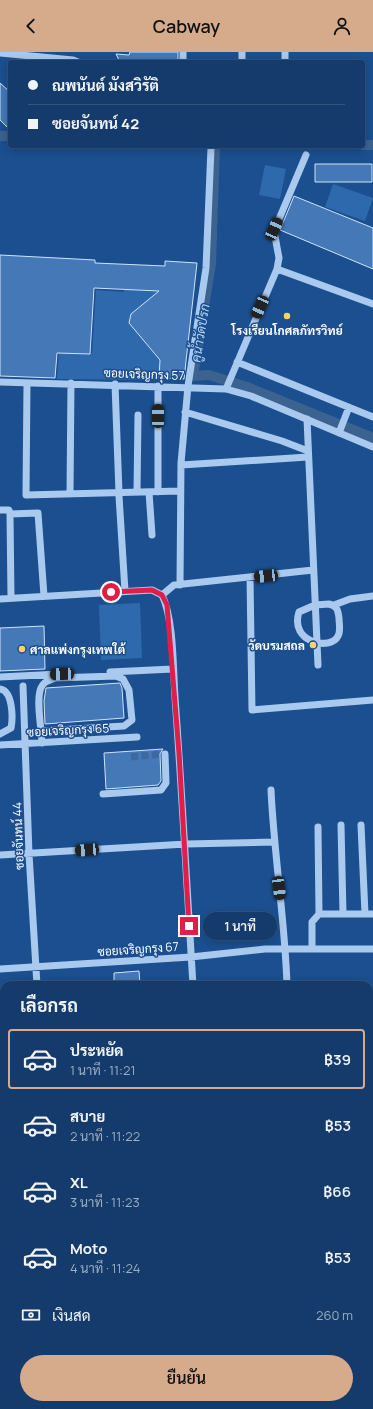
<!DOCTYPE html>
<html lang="th">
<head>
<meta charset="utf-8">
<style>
  :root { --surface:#143b6b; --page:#214673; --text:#f1f3f6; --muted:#9dadc1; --line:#33557e; --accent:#d6ab8b }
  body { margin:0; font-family:Manrope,Sarabun,sans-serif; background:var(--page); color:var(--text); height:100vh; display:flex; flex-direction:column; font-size:15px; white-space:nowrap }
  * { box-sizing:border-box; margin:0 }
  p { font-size:13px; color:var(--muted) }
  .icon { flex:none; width:22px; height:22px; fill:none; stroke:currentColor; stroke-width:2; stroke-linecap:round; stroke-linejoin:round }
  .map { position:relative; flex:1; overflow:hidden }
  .sheet { position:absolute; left:0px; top:929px; width:373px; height:428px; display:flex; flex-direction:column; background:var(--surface); border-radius:12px 12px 0 0; box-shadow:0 2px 10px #0003,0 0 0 1px var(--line) }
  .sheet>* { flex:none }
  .guide { position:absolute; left:8px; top:8px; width:357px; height:88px; border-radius:4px; box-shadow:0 2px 10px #0003,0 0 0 1px var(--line); display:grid; align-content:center; height:88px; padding:0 20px; background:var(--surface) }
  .end { position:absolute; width:18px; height:18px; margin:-9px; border:5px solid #e11d48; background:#fff; box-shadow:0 0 0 2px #fff }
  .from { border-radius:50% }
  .bubble { position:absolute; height:28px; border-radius:14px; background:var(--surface); box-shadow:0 2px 10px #0003,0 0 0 1px var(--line); font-size:13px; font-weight:600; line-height:28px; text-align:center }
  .car { position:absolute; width:12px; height:24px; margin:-12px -6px; border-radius:5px; box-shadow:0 0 3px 1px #0007; background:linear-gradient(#222 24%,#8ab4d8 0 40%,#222 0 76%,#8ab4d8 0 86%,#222 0) }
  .guide b { display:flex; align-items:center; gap:14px; height:38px; font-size:15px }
  .guide b+b { border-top:1px solid var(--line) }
  .guide i { width:10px; height:10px; background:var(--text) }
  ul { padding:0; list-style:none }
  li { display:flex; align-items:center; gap:12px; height:60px; margin:0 8px 6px; padding:0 12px; border:2px solid transparent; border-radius:4px }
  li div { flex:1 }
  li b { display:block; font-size:15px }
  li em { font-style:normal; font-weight:600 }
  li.selected { border-color:var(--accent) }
  li>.icon { width:36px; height:36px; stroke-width:1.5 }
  h2 { padding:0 20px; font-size:18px; line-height:48px }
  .pay { display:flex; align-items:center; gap:10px; height:44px; padding:0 20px; font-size:15px }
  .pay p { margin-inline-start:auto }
  .button { display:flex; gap:8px; margin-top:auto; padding:8px 20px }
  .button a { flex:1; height:46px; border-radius:24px; background:var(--accent); color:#111; font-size:16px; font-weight:600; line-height:46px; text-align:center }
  header { display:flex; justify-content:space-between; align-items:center; height:52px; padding:0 20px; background:var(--accent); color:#111; font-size:18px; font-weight:600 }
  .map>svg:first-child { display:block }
</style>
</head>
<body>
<header><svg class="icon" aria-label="back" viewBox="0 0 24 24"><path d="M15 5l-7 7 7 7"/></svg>Cabway<svg class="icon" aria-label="person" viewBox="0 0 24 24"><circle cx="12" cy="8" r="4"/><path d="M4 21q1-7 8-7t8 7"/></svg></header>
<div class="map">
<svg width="373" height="1357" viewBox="0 0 373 1357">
  <rect width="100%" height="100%" fill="#1b4f8f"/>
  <!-- green -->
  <path fill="#2e69ad" d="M265,113L286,117L280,147L259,143Z
    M333,132L373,146L365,169L325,155Z
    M124,234L167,238L162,328L57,327L59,300L92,301L96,238L124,240Z
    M140,551L142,606L101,608L99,553Z"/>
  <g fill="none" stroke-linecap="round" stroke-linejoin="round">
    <!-- canal -->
    <path stroke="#3c6290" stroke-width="10" d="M0,84H10
      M363,93H373
      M215,94L211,212L193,324L209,323L247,335L373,386
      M0,1148H4
      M369,1151H373"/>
  </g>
  <!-- building -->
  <path fill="#4478b7" stroke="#cfe3fa" d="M130,0H178V10H120L116,2L129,3Z
    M0,31L10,40V78L0,68Z
    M315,112H372V130H315Z
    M294,144L373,176V217L280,178Z
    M0,203L95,208V211L165,214V209L197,211L184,327L159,326L160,308L129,271L131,262L159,239L94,236L90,302L57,301L55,326L0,324Z
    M44,574L45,617L0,619V576Z
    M120,631L122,636L124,666L45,672L44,649L46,636Z
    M163,697L160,702L161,729L158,733L106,737L104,701Z
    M139,919L140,933H114V921Z"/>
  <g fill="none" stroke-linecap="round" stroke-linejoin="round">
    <!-- minor-tunnel -->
    <path stroke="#3d69a0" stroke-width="7" stroke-dasharray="7 3.5" stroke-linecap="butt" d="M131,705L163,702"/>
    <!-- minor -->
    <path stroke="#a9c9ee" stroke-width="7" d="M0,1L73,8L78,10
      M183,10V0
      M242,10V0
      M285,10V0
      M277,217L373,252
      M237,310L373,365
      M0,330L226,337L251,344L373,395
      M27,331L26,443L180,439
      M115,332L119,441
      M226,337L277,217L279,206L274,179L306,103
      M185,360L282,389L308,399
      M307,367L318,613
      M339,381L349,355
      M181,413L308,405
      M137,440L138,363
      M149,440L152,483
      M158,440V334
      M70,442L71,331
      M119,444L125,539
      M0,458H9L10,462L11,546
      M10,462L38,461L44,544
      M250,525L252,658L373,648
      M180,533L181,411L188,334L206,216L211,96
      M162,543C174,568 173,616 175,645C182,741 187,837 193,933
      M162,543L174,533L313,518
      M0,547L152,538L162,543
      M329,552C337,554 338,558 339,566C339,572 341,579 338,584C331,599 289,591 299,560L315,553Z
      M334,553L350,547L373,544
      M110,620L173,617
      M0,625L60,622
      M23,634L29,802L37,933
      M0,637C13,639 13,666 11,676L0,682
      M41,679C40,668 36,642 42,634C44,629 51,628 55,626L116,624L123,627L129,638L132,668L124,674L41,679L42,691
      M0,693L137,685
      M271,738C274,803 285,868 287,933
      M103,742L161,738L166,731L165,702
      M341,773L343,862
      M361,773L365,862
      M318,775L319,862
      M0,803L186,792L274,790
      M312,897V870L319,862H373
      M0,917L191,905L265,897H373
      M0,1061H4
      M369,1189L373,1190
      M0,1218L4,1219
      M94,1357V1353
      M179,1357L180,1353"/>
    <!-- major -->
    <path stroke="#f0f6ff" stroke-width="10" d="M0,1311H4
      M0,1324L4,1325
      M235,1353L271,1357
      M322,1353L347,1357"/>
  </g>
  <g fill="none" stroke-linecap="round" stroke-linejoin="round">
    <!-- route -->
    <path stroke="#e11d48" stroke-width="5" d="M111,540L152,538L162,543L167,553L179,701L189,874"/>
  </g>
  <!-- markers -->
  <g fill="#ffd166" stroke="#1b4f8f" stroke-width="1.5">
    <circle cx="287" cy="264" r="4"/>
    <circle cx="313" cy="593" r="4"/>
    <circle cx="22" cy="597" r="4"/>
  </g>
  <g text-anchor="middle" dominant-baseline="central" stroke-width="3" stroke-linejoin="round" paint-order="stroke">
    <!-- poi labels -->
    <g font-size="12" font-weight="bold" fill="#fff" stroke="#1b4f8f">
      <text x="287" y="278">โรงเรียนโกศลภัทรวิทย์</text>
      <text x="305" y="593" text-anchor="end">วัดบรมสถล</text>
      <text x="30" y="597" text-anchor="start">ศาลแพ่งกรุงเทพใต้</text>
    </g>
    <!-- street labels -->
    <g font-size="12" fill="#fff" stroke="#1b4f8f">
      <text transform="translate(144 322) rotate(2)">ซอยเจริญกรุง 57</text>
      <text transform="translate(68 678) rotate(-3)">ซอยเจริญกรุง 65</text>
      <text transform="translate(18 784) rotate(-92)">ซอยจันทน์ 44</text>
      <text transform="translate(138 897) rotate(-4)">ซอยเจริญกรุง 67</text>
    </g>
    <!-- water labels -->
    <g font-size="13" font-style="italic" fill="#b5d3f5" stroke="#1b4f8f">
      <text transform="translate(200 281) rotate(-81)">คูน้ำวัดปรก</text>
    </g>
  </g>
</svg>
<i class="end from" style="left:111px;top:540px"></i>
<i class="end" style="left:189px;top:874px"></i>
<div class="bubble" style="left:203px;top:860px;width:74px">1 นาที</div>
<i class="car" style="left:274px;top:177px;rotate:24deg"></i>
<i class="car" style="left:260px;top:255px;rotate:204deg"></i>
<i class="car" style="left:158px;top:364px;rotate:0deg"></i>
<i class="car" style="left:266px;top:524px;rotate:264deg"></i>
<i class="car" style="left:62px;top:622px;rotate:268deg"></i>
<i class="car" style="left:87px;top:798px;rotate:266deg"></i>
<i class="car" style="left:279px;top:836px;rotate:173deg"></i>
<div class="guide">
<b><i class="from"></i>ณพนันต์ มังสวิรัติ</b>
<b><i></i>ซอยจันทน์ 42</b>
</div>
<section class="sheet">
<h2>เลือกรถ</h2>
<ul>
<li class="selected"><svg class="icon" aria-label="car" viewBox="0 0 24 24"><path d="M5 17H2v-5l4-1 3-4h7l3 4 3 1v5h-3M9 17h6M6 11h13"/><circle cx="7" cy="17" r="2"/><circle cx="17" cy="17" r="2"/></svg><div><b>ประหยัด</b><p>1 นาที · 11:21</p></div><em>฿39</em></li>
<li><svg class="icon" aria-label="car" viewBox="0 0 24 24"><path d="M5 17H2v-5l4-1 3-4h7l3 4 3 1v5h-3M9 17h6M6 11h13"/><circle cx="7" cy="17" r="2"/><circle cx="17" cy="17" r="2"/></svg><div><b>สบาย</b><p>2 นาที · 11:22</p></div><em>฿53</em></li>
<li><svg class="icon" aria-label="car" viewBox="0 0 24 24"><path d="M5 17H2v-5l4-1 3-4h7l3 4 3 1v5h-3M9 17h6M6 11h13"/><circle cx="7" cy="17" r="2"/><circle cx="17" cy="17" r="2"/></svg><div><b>XL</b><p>3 นาที · 11:23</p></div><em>฿66</em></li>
<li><svg class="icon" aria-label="car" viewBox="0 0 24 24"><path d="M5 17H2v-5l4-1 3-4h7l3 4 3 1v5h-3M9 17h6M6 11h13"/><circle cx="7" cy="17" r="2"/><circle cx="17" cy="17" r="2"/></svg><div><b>Moto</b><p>4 นาที · 11:24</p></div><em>฿53</em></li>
</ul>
<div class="pay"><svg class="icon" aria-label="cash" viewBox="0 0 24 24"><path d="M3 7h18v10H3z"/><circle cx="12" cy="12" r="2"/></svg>เงินสด<p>260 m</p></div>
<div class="button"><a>ยืนยัน</a></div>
</section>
</div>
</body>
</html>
